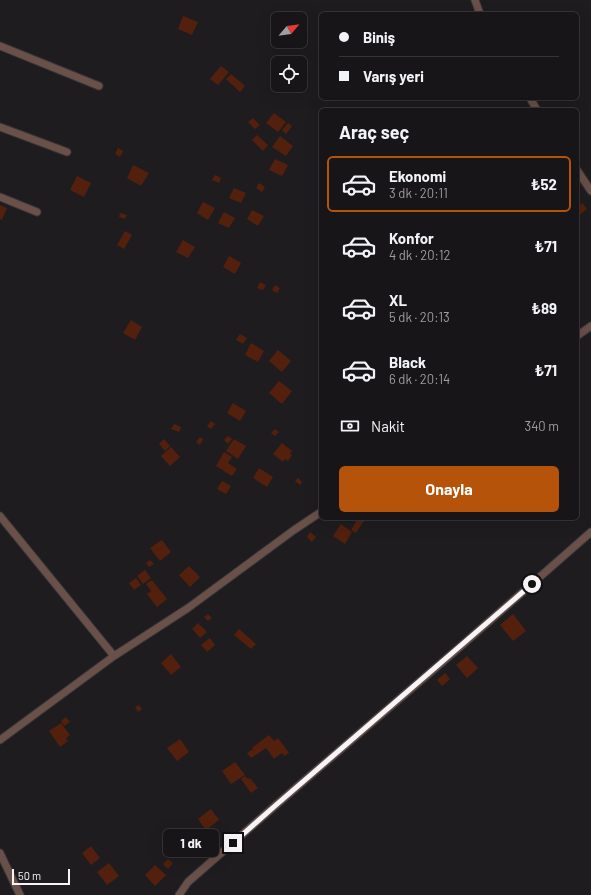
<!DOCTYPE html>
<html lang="tr">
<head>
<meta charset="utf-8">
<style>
  :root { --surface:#171517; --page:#201e20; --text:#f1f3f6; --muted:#9e9fa1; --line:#363436; --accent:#b45309 }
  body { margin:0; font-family:Barlow,sans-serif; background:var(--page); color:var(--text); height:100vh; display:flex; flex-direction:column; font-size:15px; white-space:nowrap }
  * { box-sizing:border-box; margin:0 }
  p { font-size:13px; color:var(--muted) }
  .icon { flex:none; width:22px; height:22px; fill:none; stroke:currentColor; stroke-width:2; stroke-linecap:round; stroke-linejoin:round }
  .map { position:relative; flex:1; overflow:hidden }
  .panel { position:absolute; left:319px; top:108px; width:260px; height:412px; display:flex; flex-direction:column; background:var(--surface); border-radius:6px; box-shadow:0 4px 16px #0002,0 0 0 1px var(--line) }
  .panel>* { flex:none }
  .hud { position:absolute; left:319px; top:12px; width:260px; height:88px; border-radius:6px; box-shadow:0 4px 16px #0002,0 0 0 1px var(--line); display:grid; align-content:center; height:88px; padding:0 20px; background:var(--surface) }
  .needle { width:26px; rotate:61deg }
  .tools { position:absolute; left:271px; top:12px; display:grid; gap:8px }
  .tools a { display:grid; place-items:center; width:36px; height:36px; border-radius:6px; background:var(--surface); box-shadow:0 4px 16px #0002,0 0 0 1px var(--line); font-size:20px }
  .scale { position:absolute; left:12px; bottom:10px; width:58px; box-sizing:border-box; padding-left:4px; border:2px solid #f7f4f7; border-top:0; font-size:11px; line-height:14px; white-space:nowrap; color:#f7f4f7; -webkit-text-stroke:3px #1f1c1f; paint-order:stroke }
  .end { position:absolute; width:18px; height:18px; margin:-9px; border:5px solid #f7f4f7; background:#111; box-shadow:0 0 0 2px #111 }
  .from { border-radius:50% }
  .bubble { position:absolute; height:28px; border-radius:6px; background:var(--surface); box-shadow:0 4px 16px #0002,0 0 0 1px var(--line); font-size:13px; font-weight:700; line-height:28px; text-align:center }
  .hud b { display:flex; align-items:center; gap:14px; height:38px; font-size:15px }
  .hud b+b { border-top:1px solid var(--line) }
  .hud i { width:10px; height:10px; background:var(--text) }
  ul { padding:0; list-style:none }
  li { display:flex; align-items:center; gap:12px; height:56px; margin:0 8px 6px; padding:0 12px; border:2px solid transparent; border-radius:6px }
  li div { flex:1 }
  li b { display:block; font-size:15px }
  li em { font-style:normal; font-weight:700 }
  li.current { border-color:var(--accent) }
  li>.icon { width:36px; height:36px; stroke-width:1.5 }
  h2 { padding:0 20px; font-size:18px; line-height:48px }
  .pay { display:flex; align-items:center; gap:10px; height:44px; padding:0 20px; font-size:15px }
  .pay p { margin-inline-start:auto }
  .action { display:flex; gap:8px; margin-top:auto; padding:8px 20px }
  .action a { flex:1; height:46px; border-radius:6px; background:var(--accent); color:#fff; font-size:16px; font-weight:700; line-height:46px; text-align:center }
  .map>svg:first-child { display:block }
</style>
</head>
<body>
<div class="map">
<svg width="591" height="895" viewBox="0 0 591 895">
  <rect width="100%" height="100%" fill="#1f1c1f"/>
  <!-- building -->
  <path fill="#52200d" d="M183,16L198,22L192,35L178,29Z
    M221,66L229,72L218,85L210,79Z
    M231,74L245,86L240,92L226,79Z
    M274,113L286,122L278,132L266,123Z
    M253,118L260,125L255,129L248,122Z
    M288,123L292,126L286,134L282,130Z
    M257,135L268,145L263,151L252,140Z
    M280,136L293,146L286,156L272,147Z
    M118,148L123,151L120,157L115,154Z
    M275,159L288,165L282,176L269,170Z
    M133,165L149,173L141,186L127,178Z
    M215,175L221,178L219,183L212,180Z
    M77,176L91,183L84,197L70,190Z
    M259,183L265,187L262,192L256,188Z
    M234,188L246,193L241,203L229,198Z
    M203,202L215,208L208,220L197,213Z
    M582,203L587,209L577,217V207Z
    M0,205L7,208L2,220L0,219Z
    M252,210L264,216L258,226L247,219Z
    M224,212L235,218L229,228L218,223Z
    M120,213L127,215L125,219L119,217Z
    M125,231L132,235L124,249L117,245Z
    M183,240L195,247L188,258L176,252Z
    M229,256L241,263L235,274L223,267Z
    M260,282L266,285L263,290L257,288Z
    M275,285L280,288L277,293L272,290Z
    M131,320L142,327L135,340L123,333Z
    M240,334L247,338L243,344L236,340Z
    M251,343L264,351L258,362L245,355Z
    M278,350L291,361L282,372L269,361Z
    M279,381L292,391L282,404L269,393Z
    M233,403L246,411L240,421L227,413Z
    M211,421L215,424L211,429L207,426Z
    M174,424L181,427L179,432L171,429Z
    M275,429L279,432L275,436L271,433Z
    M228,436L232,439L228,444L224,440Z
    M200,437L203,439L200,445L196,442Z
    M164,439L170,446L165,451L159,444Z
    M234,439L246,446L238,459L226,451Z
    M282,443L292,451L290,453L292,455L288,461L285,459L283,462L273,454Z
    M171,447L180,457L170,466L161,456Z
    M224,452L232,457L228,463L237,469L232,476L216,466Z
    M259,468L273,477L267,487L253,478Z
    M298,478L302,482L300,485L295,481Z
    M222,481L231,486L226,494L217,489Z
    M358,518L364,521L356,533L351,530Z
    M341,524L352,532L345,544L333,536Z
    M310,532L316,537L312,542L307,537Z
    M162,540L171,552L160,561L150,548Z
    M150,560L154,564L149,567L146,563Z
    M189,566L200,577L190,587L179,575Z
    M145,570L151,578L143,584L137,576Z
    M136,578L141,585L134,590L129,583Z
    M152,580L167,599L157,607L147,594L151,591L146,584Z
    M208,614L212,618L208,621L204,617Z
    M513,614L526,631L513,641L500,625Z
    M198,623L207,632L200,638L192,629Z
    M239,629L256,644L251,649L234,635Z
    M210,638L215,645L207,652L201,645Z
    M171,654L181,667L171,675L161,663Z
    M467,656L478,668L467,678L456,665Z
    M445,673L450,679L442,686L437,680Z
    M139,705L142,709L138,712L135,707Z
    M66,717L70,722L64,726L61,721Z
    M61,723L70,735L66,738L68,741L60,747L49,731Z
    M269,735L274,741L278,738L289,753L284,756L282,753L274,759L266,748L251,758L247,753L253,749L252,748Z
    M180,739L189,752L177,761L167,748Z
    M235,762L245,775L231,784L222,771Z
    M245,776L248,779L250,778L258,788L251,793L241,779Z
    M211,809L219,820L206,830L198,819Z
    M179,830L191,845L179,854L168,839Z
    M91,846L100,858L91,865L82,853Z
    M168,859L173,863L168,869L163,864Z
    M109,863L119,876L107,885L97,872Z
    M155,865L166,875L155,886L145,875Z"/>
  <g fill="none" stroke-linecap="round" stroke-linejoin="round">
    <!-- street casing -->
    <g stroke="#393639" stroke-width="9">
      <path id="street" d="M475,0L480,14
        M0,46L99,86
        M530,98L537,110
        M0,127L67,152
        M577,170L591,191
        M0,197L37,212
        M577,336L591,326
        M0,516L114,656
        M0,740L114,656L188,608L294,530L321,512
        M0,853L20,895
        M179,895L188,882L276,805L461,646L591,532"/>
    </g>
    <!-- street -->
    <use href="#street" stroke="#695048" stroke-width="7"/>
  </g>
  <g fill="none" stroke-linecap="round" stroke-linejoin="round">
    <!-- route -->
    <path stroke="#f7f4f7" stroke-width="5" d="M233,843L276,805L532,584"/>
  </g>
</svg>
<div class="tools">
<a><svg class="needle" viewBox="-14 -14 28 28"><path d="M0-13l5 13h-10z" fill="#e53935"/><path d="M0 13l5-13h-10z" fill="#9e9fa1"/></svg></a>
<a><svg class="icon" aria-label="locate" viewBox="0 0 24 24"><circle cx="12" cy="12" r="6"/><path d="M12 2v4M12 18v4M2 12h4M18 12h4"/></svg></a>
</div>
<div class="scale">50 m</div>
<i class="end from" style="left:532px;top:584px"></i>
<i class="end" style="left:233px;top:843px"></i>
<div class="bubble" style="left:163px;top:829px;width:56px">1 dk</div>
<div class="hud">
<b><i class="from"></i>Biniş</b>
<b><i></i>Varış yeri</b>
</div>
<section class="panel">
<h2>Araç seç</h2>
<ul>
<li class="current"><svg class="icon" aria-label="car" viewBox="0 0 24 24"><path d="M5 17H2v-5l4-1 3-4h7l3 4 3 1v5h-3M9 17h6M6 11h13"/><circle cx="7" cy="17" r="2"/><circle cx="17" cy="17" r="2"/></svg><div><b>Ekonomi</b><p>3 dk · 20:11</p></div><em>₺52</em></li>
<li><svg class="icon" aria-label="car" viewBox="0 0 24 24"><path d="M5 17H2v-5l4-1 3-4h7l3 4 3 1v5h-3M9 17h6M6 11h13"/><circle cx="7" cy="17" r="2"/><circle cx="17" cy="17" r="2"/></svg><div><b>Konfor</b><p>4 dk · 20:12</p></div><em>₺71</em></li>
<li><svg class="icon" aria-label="car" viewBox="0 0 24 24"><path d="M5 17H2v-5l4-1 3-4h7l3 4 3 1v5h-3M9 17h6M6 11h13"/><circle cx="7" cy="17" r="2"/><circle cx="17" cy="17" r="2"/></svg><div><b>XL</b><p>5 dk · 20:13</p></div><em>₺89</em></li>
<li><svg class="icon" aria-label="car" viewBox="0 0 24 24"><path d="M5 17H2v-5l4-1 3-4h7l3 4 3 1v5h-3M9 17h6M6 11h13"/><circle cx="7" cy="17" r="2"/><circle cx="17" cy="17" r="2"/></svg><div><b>Black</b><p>6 dk · 20:14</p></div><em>₺71</em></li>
</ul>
<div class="pay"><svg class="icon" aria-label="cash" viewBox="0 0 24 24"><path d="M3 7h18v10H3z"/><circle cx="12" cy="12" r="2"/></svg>Nakit<p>340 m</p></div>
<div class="action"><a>Onayla</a></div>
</section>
</div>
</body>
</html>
